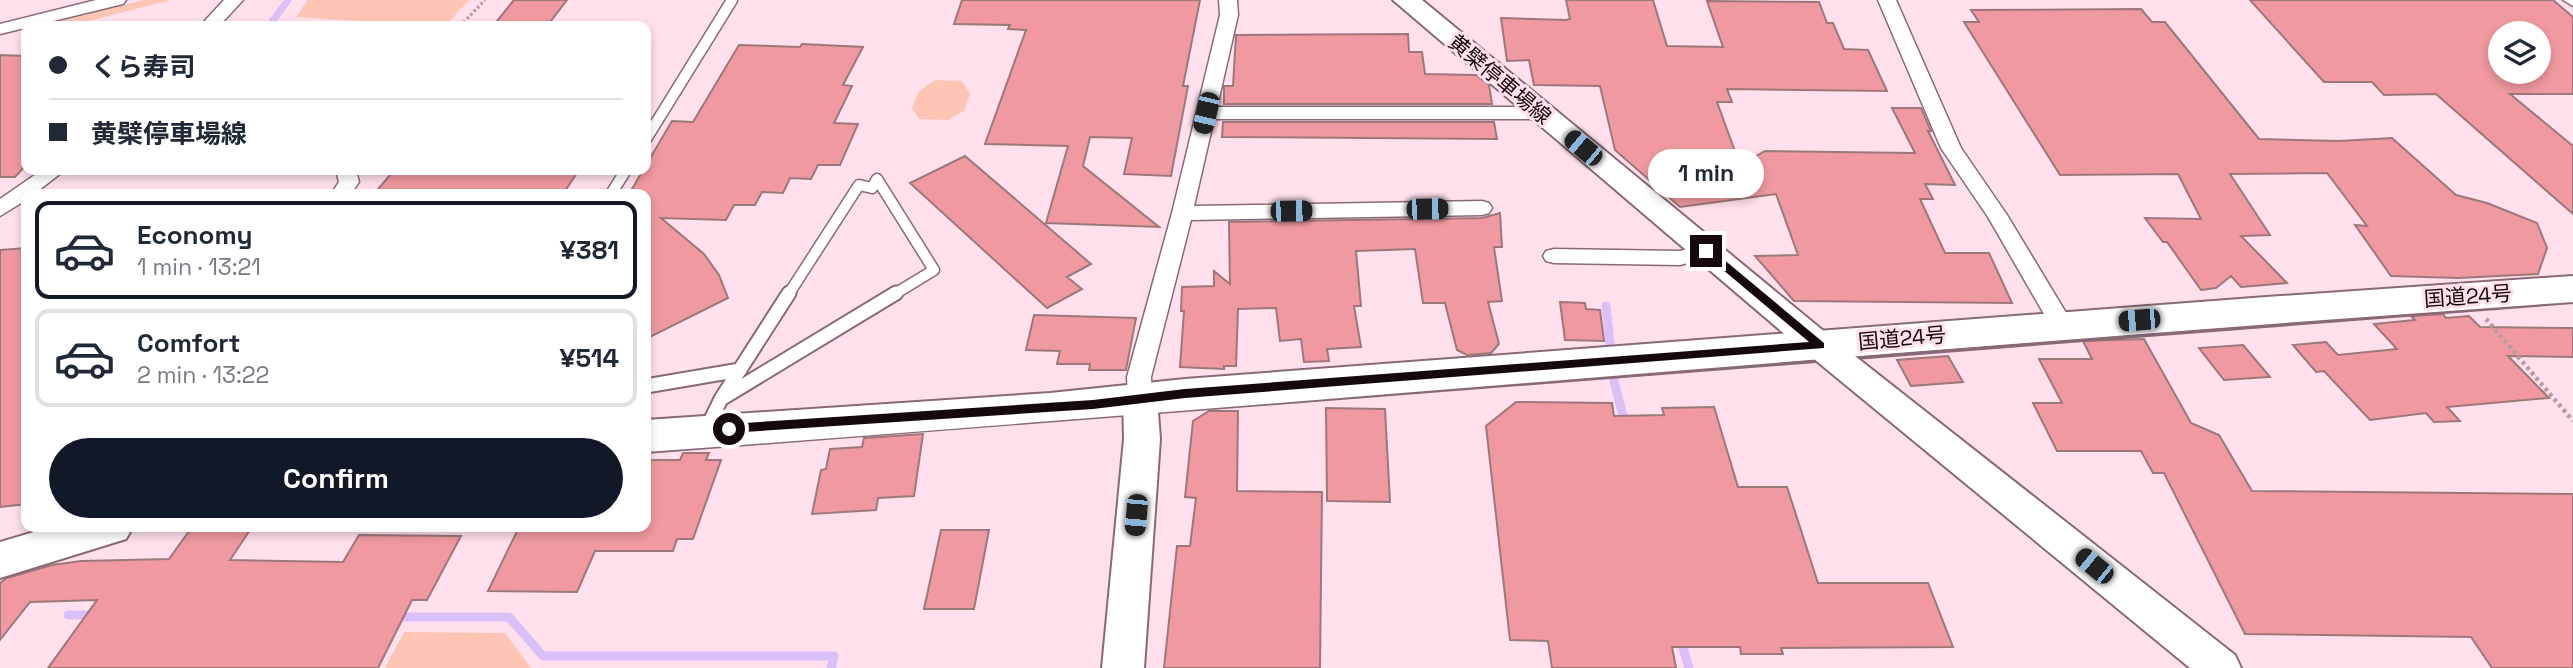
<!DOCTYPE html>
<html lang="en">
<head>
<meta charset="utf-8">
<style>
  :root { --surface:#fff; --page:#f6f6f7; --text:#1f2937; --muted:#747a83; --line:#e0e1e3; --accent:#111827 }
  body { margin:0; font-family:"Space Grotesk","Noto Sans JP",sans-serif; background:var(--page); color:var(--text); height:100vh; display:flex; flex-direction:column; font-size:26px; white-space:nowrap }
  * { box-sizing:border-box; margin:0 }
  p { font-size:23px; color:var(--muted) }
  .icon { flex:none; width:38px; height:38px; fill:none; stroke:currentColor; stroke-width:2; stroke-linecap:round; stroke-linejoin:round }
  .map { position:relative; flex:1; overflow:hidden }
  .details { position:absolute; left:21px; top:189px; width:630px; height:343px; display:flex; flex-direction:column; background:var(--surface); border-radius:14px; box-shadow:0 4px 10px #0003 }
  .details>* { flex:none }
  .hud { position:absolute; left:21px; top:21px; width:630px; height:154px; border-radius:14px; box-shadow:0 4px 10px #0003; display:grid; align-content:center; height:154px; padding:0 28px; background:var(--surface) }
  .tools { position:absolute; left:2488px; top:21px; display:grid; gap:14px }
  .tools a { display:grid; place-items:center; width:63px; height:63px; border-radius:50%; background:var(--surface); box-shadow:0 4px 10px #0003; font-size:35px }
  .end { position:absolute; width:32px; height:32px; margin:-16px; border:9px solid #15090e; background:#fff; box-shadow:0 0 0 4px #fff }
  .from { border-radius:50% }
  .bubble { position:absolute; height:49px; border-radius:24px; background:var(--surface); box-shadow:0 4px 10px #0003; font-size:23px; font-weight:600; line-height:49px; text-align:center }
  .car { position:absolute; width:21px; height:42px; margin:-21px -10px; border-radius:9px; box-shadow:0 0 5px 2px #0007; background:linear-gradient(#222 24%,#8ab4d8 0 40%,#222 0 76%,#8ab4d8 0 86%,#222 0) }
  .hud b { display:flex; align-items:center; gap:24px; height:66px; font-size:26px }
  .hud b+b { border-top:2px solid var(--line) }
  .hud i { width:18px; height:18px; background:var(--text) }
  ul { padding:12px 0 0; list-style:none }
  li { display:flex; align-items:center; gap:21px; height:98px; margin:0 14px 10px; padding:0 14px; border:4px solid var(--line); border-radius:14px }
  li div { flex:1 }
  li b { display:block; font-size:26px }
  li em { font-style:normal; font-weight:600 }
  li.selected { border-color:var(--accent) }
  li>.icon { width:63px; height:63px; stroke-width:1.5 }
  .button { display:flex; gap:14px; margin-top:auto; padding:14px 28px }
  .button a { flex:1; height:80px; border-radius:42px; background:var(--accent); color:#fff; font-size:28px; font-weight:600; line-height:80px; text-align:center }
  .map>svg:first-child { display:block }
</style>
</head>
<body>
<div class="map">
<svg width="2573" height="668" viewBox="0 0 2573 668">
  <rect width="100%" height="100%" fill="#ffe0ec"/>
  <!-- green -->
  <path fill="#fec5b5" d="M144,0H171L68,26H41Z
    M308,0H469L445,26L296,17Z
    M935,80L962,81L970,94L964,111L948,120L919,119L912,108L919,91Z
    M404,632L505,633L531,668H385Z"/>
  <g fill="none" stroke-linecap="round" stroke-linejoin="round">
    <!-- stream-far1 -->
    <path stroke="#dabff9" stroke-width="7" d="M269,26L288,0"/>
    <!-- stream -->
    <path stroke="#dabff9" stroke-width="9" d="M1606,306L1614,381L1625,424
      M68,615H96
      M393,617H509L543,656H834L831,668
      M1680,637L1689,668"/>
  </g>
  <!-- building -->
  <path fill="#f099a0" stroke="#9d787a" stroke-width="2" fill-rule="evenodd" d="M514,0H567L547,26H493Z
    M962,0H1200L1183,86H1188L1171,176L1124,174L1132,138L1090,137L1083,166L1159,227L1046,223L1068,146L985,144L1026,30L1008,29L1010,25L954,24Z
    M1566,0H1653L1667,46L1723,47L1707,1L1819,2L1827,23H1833L1844,49L1868,50L1887,91L1727,89L1732,102H1717L1740,165L1765,151L1915,153L1892,108H1921L1931,131H1928L1955,185L1925,184L1933,199H1920L1945,253H1989L2012,303L1794,301L1755,256L1798,255L1776,194L1680,207L1615,150L1600,86L1534,85L1529,60L1507,61L1501,18L1566,20L1570,19Z
    M2250,0H2553L2573,17V94H2510L2573,146V214L2436,94L2384,95L2372,82H2324ZM2501,33H2539V72H2501Z
    M2141,9L2152,22H2165L2259,139L2339,141L2392,138L2456,195L2487,203L2537,223L2547,248L2538,274L2458,278L2391,276L2355,225L2367,226L2327,173L2230,174L2270,235L2241,236L2287,283L2241,287L2231,276L2216,288L2201,290L2167,242H2163L2145,218L2201,219L2178,174L2060,175L1964,22H1979L1971,10Z
    M1408,34L1409,52H1422L1425,74L1476,75L1489,85L1492,104H1224V86H1233L1236,35Z
    M802,44L863,47L843,85L852,86L834,123L858,124L840,165H818L811,179L790,178L783,193L762,192L755,205H734L726,220L661,218L704,254L719,275L728,298L646,339V194H629L672,121L693,122L739,45L800,47Z
    M0,55L26,56V165L15,177H0Z
    M1223,122H1494L1497,139L1222,137Z
    M965,156L1091,264L1067,277L1082,289L1047,308L910,183Z
    M394,170H579L563,194H374Z
    M1500,213L1502,247H1494L1502,301L1488,302L1499,344L1491,353L1467,355L1457,350L1445,303H1423L1415,249L1356,251L1361,306H1354L1361,347L1327,349L1329,361L1304,362L1301,339L1280,341L1276,308L1238,309L1236,366H1224V369L1180,367L1184,311H1181L1182,287L1214,286V271L1230,284L1229,222L1482,218Z
    M26,248V504L0,507V250Z
    M1560,302L1585,303L1586,309L1600,310L1604,341L1565,340Z
    M2443,314L2446,318L2469,316L2480,327L2573,328V357L2508,356L2549,398L2447,407L2460,421L2434,422L2426,413L2370,420L2324,371L2316,372L2293,345L2326,342L2338,355L2397,349L2374,324L2415,320L2411,316Z
    M1034,315L1136,318L1126,370H1089L1090,364H1057L1060,351L1026,350Z
    M2144,339L2191,423L2219,435L2252,491L2573,494V668H2492L2471,637L2245,634L2164,473H2153L2141,451H2057L2033,403H2062L2039,359H2092L2083,341Z
    M2243,345L2270,377L2224,380L2199,348Z
    M1948,356L1963,382L1911,386L1897,360Z
    M1516,402L1612,403L1614,416L1664,415L1662,408L1714,407L1738,487H1787L1818,583H1928L1953,647L1781,648L1783,654H1741L1740,647H1672L1676,668H1552L1548,641L1510,640L1486,426Z
    M1326,408L1385,409L1390,502L1327,501Z
    M1209,411H1238L1237,491L1322,492L1320,668H1164L1177,546H1190L1196,498L1185,497L1193,421Z
    M923,434L914,496L878,498L876,510L812,514L821,470L826,469L830,449L862,447L864,438Z
    M683,453H709L706,460H721L693,539H677L673,551H595L577,592L488,591L519,527H646V472L650,460H680Z
    M192,527H252L230,560L343,562L359,535L461,536L427,600H412L378,668H48L97,600L30,602L0,640V583L7,578L52,565L81,561L169,559Z
    M941,530H989L974,609H924Z"/>
  <g fill="none" stroke-linecap="round" stroke-linejoin="round">
    <!-- lane-far1 casing -->
    <g stroke="#8a6977" stroke-width="13">
      <path id="lane-far1" d="M646,139L732,0
        M611,194L626,170
        M788,295L859,185L872,188L877,179L934,270L893,295"/>
    </g>
    <!-- lane casing -->
    <g stroke="#8a6977" stroke-width="17">
      <path id="lane" d="M646,386L740,370
        M721,399L789,293
        M721,399L896,293
        M706,430L721,399"/>
    </g>
    <!-- street casing -->
    <g stroke="#8a6977" stroke-width="3">
      <path id="street" d="M96,0H126L123,4L0,34V24Z
        M224,0H243L219,26H200Z
        M1219,0H1237L1238,15L1217,107H1542L1552,113L1542,119H1214L1194,206L1482,201L1489,203L1492,208L1489,213L1482,215L1191,220L1151,377L1152,399L1148,405L1140,408L1132,405L1128,399L1127,377L1172,213L1220,15Z
        M1878,0H1896L1961,148L2007,215L2071,321L2074,327L2071,333L2063,335L2055,333L1988,217L1941,148Z
        M2563,0H2573V6Z
        M42,170H65L34,194H26V200L0,216V199Z
        M336,170H356L359,182L351,194H331L339,182Z
        M1706,244L1714,246L1717,251L1714,256L1680,265L1554,263L1546,261L1543,256L1546,251L1554,249L1680,251Z"/>
    </g>
    <!-- secondary casing -->
    <g stroke="#8a6977" stroke-width="4">
      <path id="secondary" d="M1393,0H1422L1832,338L2235,655L2241,668H2190L1808,354Z
        M1140,386L1152,390L1157,399L1160,439L1144,668H1102L1124,439L1123,399L1128,390Z"/>
    </g>
    <!-- highway casing -->
    <g stroke="#8a6977" stroke-width="4">
      <path id="highway" d="M2573,276V302C1930,347 1288,405 646,452V420L1050,393L1185,379L2266,297Z
        M51,527H133L126,539L0,578V542Z"/>
    </g>
    <!-- path-far1 -->
    <path stroke="#b49ca5" stroke-width="3.5" stroke-dasharray="2.5 2.5" stroke-linecap="butt" d="M460,26L485,0"/>
    <!-- path -->
    <path stroke="#b49ca5" stroke-width="4.5" stroke-dasharray="3.5 3.5" stroke-linecap="butt" d="M2486,319L2573,421"/>
    <!-- lane-far1 -->
    <use href="#lane-far1" stroke="#fff" stroke-width="10"/>
    <!-- lane -->
    <use href="#lane" stroke="#fff" stroke-width="13"/>
    <!-- street -->
    <use href="#street" fill="#fff" fill-rule="evenodd"/>
    <!-- secondary -->
    <use href="#secondary" fill="#fff" fill-rule="evenodd"/>
    <!-- highway -->
    <use href="#highway" fill="#fff" fill-rule="evenodd"/>
  </g>
  <!-- route -->
  <path fill="#15090e" d="M1703,248H1710L1824,343V348L1185,398L1093,409L729,433L723,429L729,424L1093,400L1185,389L1809,342L1703,253Z"/>
  <g text-anchor="middle" dominant-baseline="central" stroke-width="6" stroke-linejoin="round" paint-order="stroke">
    <!-- street labels -->
    <g font-size="21" fill="#15090e" stroke="#ffe0ec">
      <text transform="translate(1500 79) rotate(40)">黄檗停車場線</text>
      <text transform="translate(2468 296) rotate(-4)">国道24号</text>
      <text transform="translate(1902 338) rotate(-5)">国道24号</text>
    </g>
  </g>
</svg>
<div class="tools">
<a><svg class="icon" aria-label="layers" viewBox="0 0 24 24"><path d="M12 4l9 5-9 5-9-5zM3 14l9 5 9-5"/></svg></a>
</div>
<i class="end from" style="left:729px;top:429px"></i>
<i class="end" style="left:1706px;top:251px"></i>
<div class="bubble" style="left:1648px;top:149px;width:116px">1 min</div>
<i class="car" style="left:1206px;top:113px;rotate:193deg"></i>
<i class="car" style="left:1583px;top:148px;rotate:310deg"></i>
<i class="car" style="left:1427px;top:209px;rotate:89deg"></i>
<i class="car" style="left:1291px;top:211px;rotate:89deg"></i>
<i class="car" style="left:2139px;top:320px;rotate:265deg"></i>
<i class="car" style="left:1136px;top:515px;rotate:185deg"></i>
<i class="car" style="left:2094px;top:566px;rotate:309deg"></i>
<div class="hud">
<b><i class="from"></i>くら寿司</b>
<b><i></i>黄檗停車場線</b>
</div>
<section class="details">
<ul>
<li class="selected"><svg class="icon" aria-label="car" viewBox="0 0 24 24"><path d="M5 17H2v-5l4-1 3-4h7l3 4 3 1v5h-3M9 17h6M6 11h13"/><circle cx="7" cy="17" r="2"/><circle cx="17" cy="17" r="2"/></svg><div><b>Economy</b><p>1 min · 13:21</p></div><em>¥381</em></li>
<li><svg class="icon" aria-label="car" viewBox="0 0 24 24"><path d="M5 17H2v-5l4-1 3-4h7l3 4 3 1v5h-3M9 17h6M6 11h13"/><circle cx="7" cy="17" r="2"/><circle cx="17" cy="17" r="2"/></svg><div><b>Comfort</b><p>2 min · 13:22</p></div><em>¥514</em></li>
</ul>
<div class="button"><a>Confirm</a></div>
</section>
</div>
</body>
</html>
